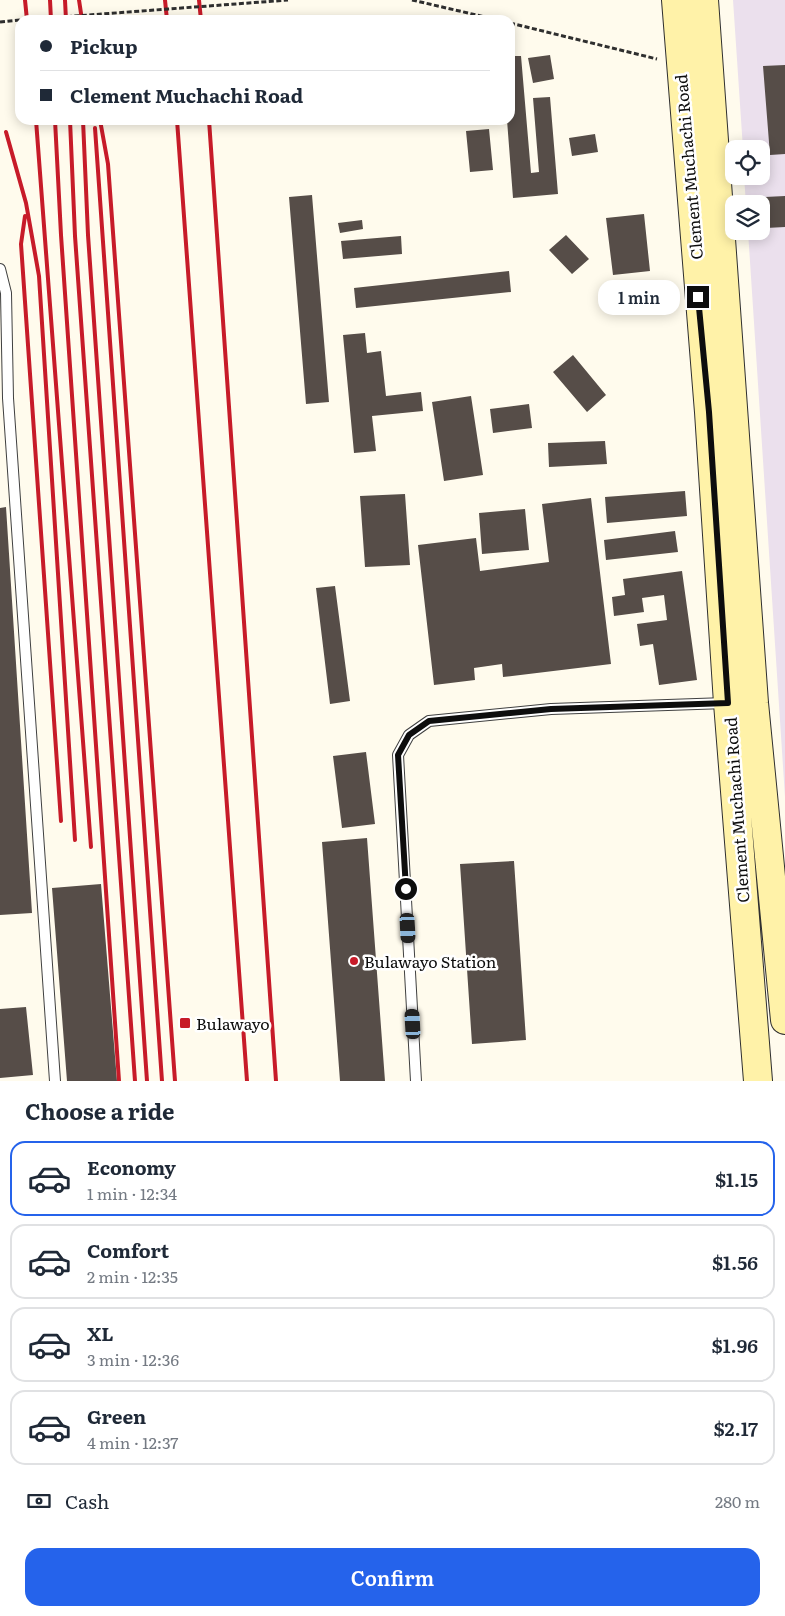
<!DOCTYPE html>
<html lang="en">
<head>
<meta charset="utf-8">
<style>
  :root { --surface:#fff; --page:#f2f2f3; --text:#1f2937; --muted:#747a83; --line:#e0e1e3; --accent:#2563eb }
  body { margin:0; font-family:Literata,serif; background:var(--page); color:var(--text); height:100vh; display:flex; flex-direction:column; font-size:19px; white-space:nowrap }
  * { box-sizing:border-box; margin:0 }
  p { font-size:16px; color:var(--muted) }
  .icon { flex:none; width:28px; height:28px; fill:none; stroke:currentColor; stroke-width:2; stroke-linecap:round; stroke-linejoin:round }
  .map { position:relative; height:1081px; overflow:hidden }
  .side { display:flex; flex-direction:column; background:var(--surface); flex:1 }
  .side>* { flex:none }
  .banner { position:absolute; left:15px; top:15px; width:500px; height:110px; border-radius:15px; box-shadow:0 2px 12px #0003; display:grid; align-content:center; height:110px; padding:0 25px; background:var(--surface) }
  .fabs { position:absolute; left:725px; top:140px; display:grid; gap:10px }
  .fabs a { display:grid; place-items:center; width:45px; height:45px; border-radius:10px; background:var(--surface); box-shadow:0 2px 12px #0003; font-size:25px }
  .end { position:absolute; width:22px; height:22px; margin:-11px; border:6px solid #0d0d0d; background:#fff; box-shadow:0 0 0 2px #fff }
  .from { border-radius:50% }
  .bubble { position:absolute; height:35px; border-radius:15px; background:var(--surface); box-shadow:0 2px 12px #0003; font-size:16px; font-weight:600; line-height:35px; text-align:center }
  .car { position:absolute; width:15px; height:30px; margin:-15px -8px; border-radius:6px; box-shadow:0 0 4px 1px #0007; background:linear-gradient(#222 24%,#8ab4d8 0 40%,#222 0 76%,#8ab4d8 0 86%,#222 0) }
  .banner b { display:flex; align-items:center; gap:18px; height:48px; font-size:19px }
  .banner b+b { border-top:1px solid var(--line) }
  .banner i { width:12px; height:12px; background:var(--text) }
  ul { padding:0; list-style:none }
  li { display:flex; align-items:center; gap:15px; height:75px; margin:0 10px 8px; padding:0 15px; border:2px solid var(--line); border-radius:15px }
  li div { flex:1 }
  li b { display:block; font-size:19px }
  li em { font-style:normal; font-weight:600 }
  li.current { border-color:var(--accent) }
  li>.icon { width:45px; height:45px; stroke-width:1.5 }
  h2 { padding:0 25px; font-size:22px; line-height:60px }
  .pay { display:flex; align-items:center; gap:12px; height:55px; padding:0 25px; font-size:19px }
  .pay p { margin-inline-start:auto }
  .cta { display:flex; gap:10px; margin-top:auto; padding:10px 25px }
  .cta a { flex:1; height:58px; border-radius:15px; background:var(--accent); color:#fff; font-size:20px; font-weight:600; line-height:58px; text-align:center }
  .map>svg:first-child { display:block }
</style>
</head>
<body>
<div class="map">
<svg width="785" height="1081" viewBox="0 0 785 1081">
  <rect width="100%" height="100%" fill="#fffbed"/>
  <!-- industrial -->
  <path fill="#ebe0ed" d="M733,0H785V797L748,231H761V204H746L744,176H761V149H743Z"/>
  <!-- building -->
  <path fill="#564d48" d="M550,55L554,79L533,83L528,58Z
    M510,56H521L531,173L539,172L533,98L550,97L558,194L513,198L507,120H510Z
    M785,65V154L770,155L763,66Z
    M489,129L493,170L470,172L466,131Z
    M595,134L598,152L572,156L569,138Z
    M312,195L329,402L306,404L289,197Z
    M785,196V227L766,228L765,197Z
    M644,214L650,271L613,275L606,218Z
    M362,220L363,229L340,233L338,223Z
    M566,235L589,259L572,274L549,250Z
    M401,236L402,254L343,259L341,241Z
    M509,271L511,292L356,308L354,288Z
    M365,333L367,353L381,351L386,396L421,392L423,411L372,416L376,451L354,453L343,335Z
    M573,355L606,395L587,412L553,372Z
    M471,396L483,475L444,481L432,402Z
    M529,404L532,428L493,433L490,409Z
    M605,441L607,464L549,467L548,443Z
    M685,491L687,516L607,523L605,497Z
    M405,494L410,565L365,567L360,496Z
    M591,498L611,664L503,677L502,664L474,668L475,680L434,685L418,545L476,538L480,571L549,562L542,504Z
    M6,507L32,913L0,915V508Z
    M525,509L529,550L482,554L479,513Z
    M675,531L678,552L606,560L604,540Z
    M682,571L697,680L659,685L653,644L640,646L637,624L667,620L664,595L642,598L644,612L614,616L612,597L625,595L623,579Z
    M335,586L350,701L330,704L316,588Z
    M366,752L375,824L342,828L333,756Z
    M367,838L385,1081H340L322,842Z
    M514,861L526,1040L472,1044L460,864Z
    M101,884L117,1081H67L52,888Z
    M26,1007L33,1075L0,1078V1009Z"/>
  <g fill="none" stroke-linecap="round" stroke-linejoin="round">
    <!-- lane casing -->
    <g stroke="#404040" stroke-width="12">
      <path id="lane" d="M0,269L6,293L8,398L55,1081
        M416,1081L398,755L409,735L429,721L551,709L726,703"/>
    </g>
    <!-- secondary casing -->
    <g stroke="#2f2f2f" stroke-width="30">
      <path id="secondary" d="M676,0L709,412L728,703L758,1081
        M704,0L754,703L785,1020"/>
    </g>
    <!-- path -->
    <path stroke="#2f2f2f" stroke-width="3" stroke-dasharray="5 2.5" stroke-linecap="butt" d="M412,0L498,20
      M0,22L20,20
      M510,23L657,59"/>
    <!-- lane -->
    <use href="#lane" stroke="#fff" stroke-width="10"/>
    <!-- secondary -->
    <use href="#secondary" stroke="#fff2a8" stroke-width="28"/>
    <!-- rail -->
    <path stroke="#c71b29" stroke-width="4" d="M25,0L27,20
      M50,0L51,20
      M65,0L66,20
      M79,0L82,20
      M165,0L167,20
      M199,0L201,20
      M36,120L91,847
      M55,120L61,235L119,1081
      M70,120L75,236L135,1081
      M83,120L88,235L147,1081
      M100,120L108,164L175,1081
      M177,120L247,1081
      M209,120L276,1081
      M95,128L162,1081
      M6,132L26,203L39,276L75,840
      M25,216L21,244L61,821"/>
    <!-- path-bridge -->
    <path stroke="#2f2f2f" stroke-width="3" stroke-dasharray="5 2.5" stroke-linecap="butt" d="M22,20L288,0"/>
  </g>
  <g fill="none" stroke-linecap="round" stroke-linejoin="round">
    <!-- route -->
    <path stroke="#0d0d0d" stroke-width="6" d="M406,889L398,755L409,735L429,721L551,709L728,703L709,412L698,297"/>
  </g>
  <!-- markers -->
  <g fill="#c71b29" stroke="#fff" stroke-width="2">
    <circle cx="354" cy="961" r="5"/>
    <rect x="179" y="1017" width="12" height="12" rx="2.5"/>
  </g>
  <g text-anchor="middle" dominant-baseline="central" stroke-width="5" stroke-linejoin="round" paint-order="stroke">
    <!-- street labels -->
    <g font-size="16" fill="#0d0d0d" stroke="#fff">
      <text transform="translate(688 167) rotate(-95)">Clement Muchachi Road</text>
      <text transform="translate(736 810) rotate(-94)">Clement Muchachi Road</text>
    </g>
    <!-- poi labels -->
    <g font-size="16" fill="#0d0d0d" stroke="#fff" text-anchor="start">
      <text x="364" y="961">Bulawayo Station</text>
      <text x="196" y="1023">Bulawayo</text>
    </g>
  </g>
</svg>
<div class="fabs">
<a><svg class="icon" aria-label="locate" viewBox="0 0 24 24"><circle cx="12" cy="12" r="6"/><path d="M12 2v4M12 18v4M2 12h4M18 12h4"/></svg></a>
<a><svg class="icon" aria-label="layers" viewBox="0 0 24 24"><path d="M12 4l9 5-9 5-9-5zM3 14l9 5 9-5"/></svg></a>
</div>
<i class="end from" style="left:406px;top:889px"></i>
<i class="end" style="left:698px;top:297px"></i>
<div class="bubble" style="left:598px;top:280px;width:82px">1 min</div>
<i class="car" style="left:408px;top:928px;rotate:177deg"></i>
<i class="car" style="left:413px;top:1024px;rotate:357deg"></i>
<div class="banner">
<b><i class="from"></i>Pickup</b>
<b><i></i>Clement Muchachi Road</b>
</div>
</div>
<section class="side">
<h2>Choose a ride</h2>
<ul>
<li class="current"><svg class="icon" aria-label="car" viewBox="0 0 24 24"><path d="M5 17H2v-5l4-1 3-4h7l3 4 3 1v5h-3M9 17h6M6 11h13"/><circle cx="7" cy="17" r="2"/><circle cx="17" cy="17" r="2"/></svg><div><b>Economy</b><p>1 min · 12:34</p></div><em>$1.15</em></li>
<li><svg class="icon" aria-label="car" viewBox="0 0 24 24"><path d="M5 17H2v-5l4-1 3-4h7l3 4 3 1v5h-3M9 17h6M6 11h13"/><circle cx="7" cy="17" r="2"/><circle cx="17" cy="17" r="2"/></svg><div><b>Comfort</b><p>2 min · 12:35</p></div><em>$1.56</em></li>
<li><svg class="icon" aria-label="car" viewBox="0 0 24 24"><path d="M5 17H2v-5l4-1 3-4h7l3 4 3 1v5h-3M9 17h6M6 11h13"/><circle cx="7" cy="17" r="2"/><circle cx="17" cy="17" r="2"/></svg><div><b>XL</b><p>3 min · 12:36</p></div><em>$1.96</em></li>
<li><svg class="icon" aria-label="car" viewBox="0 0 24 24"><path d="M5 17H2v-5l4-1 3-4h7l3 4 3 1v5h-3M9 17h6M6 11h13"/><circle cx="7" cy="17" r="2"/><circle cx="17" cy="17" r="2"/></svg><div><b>Green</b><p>4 min · 12:37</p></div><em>$2.17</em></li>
</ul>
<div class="pay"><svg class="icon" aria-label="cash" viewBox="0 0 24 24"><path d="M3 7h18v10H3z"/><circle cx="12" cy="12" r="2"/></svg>Cash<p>280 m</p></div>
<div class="cta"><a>Confirm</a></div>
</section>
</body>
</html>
